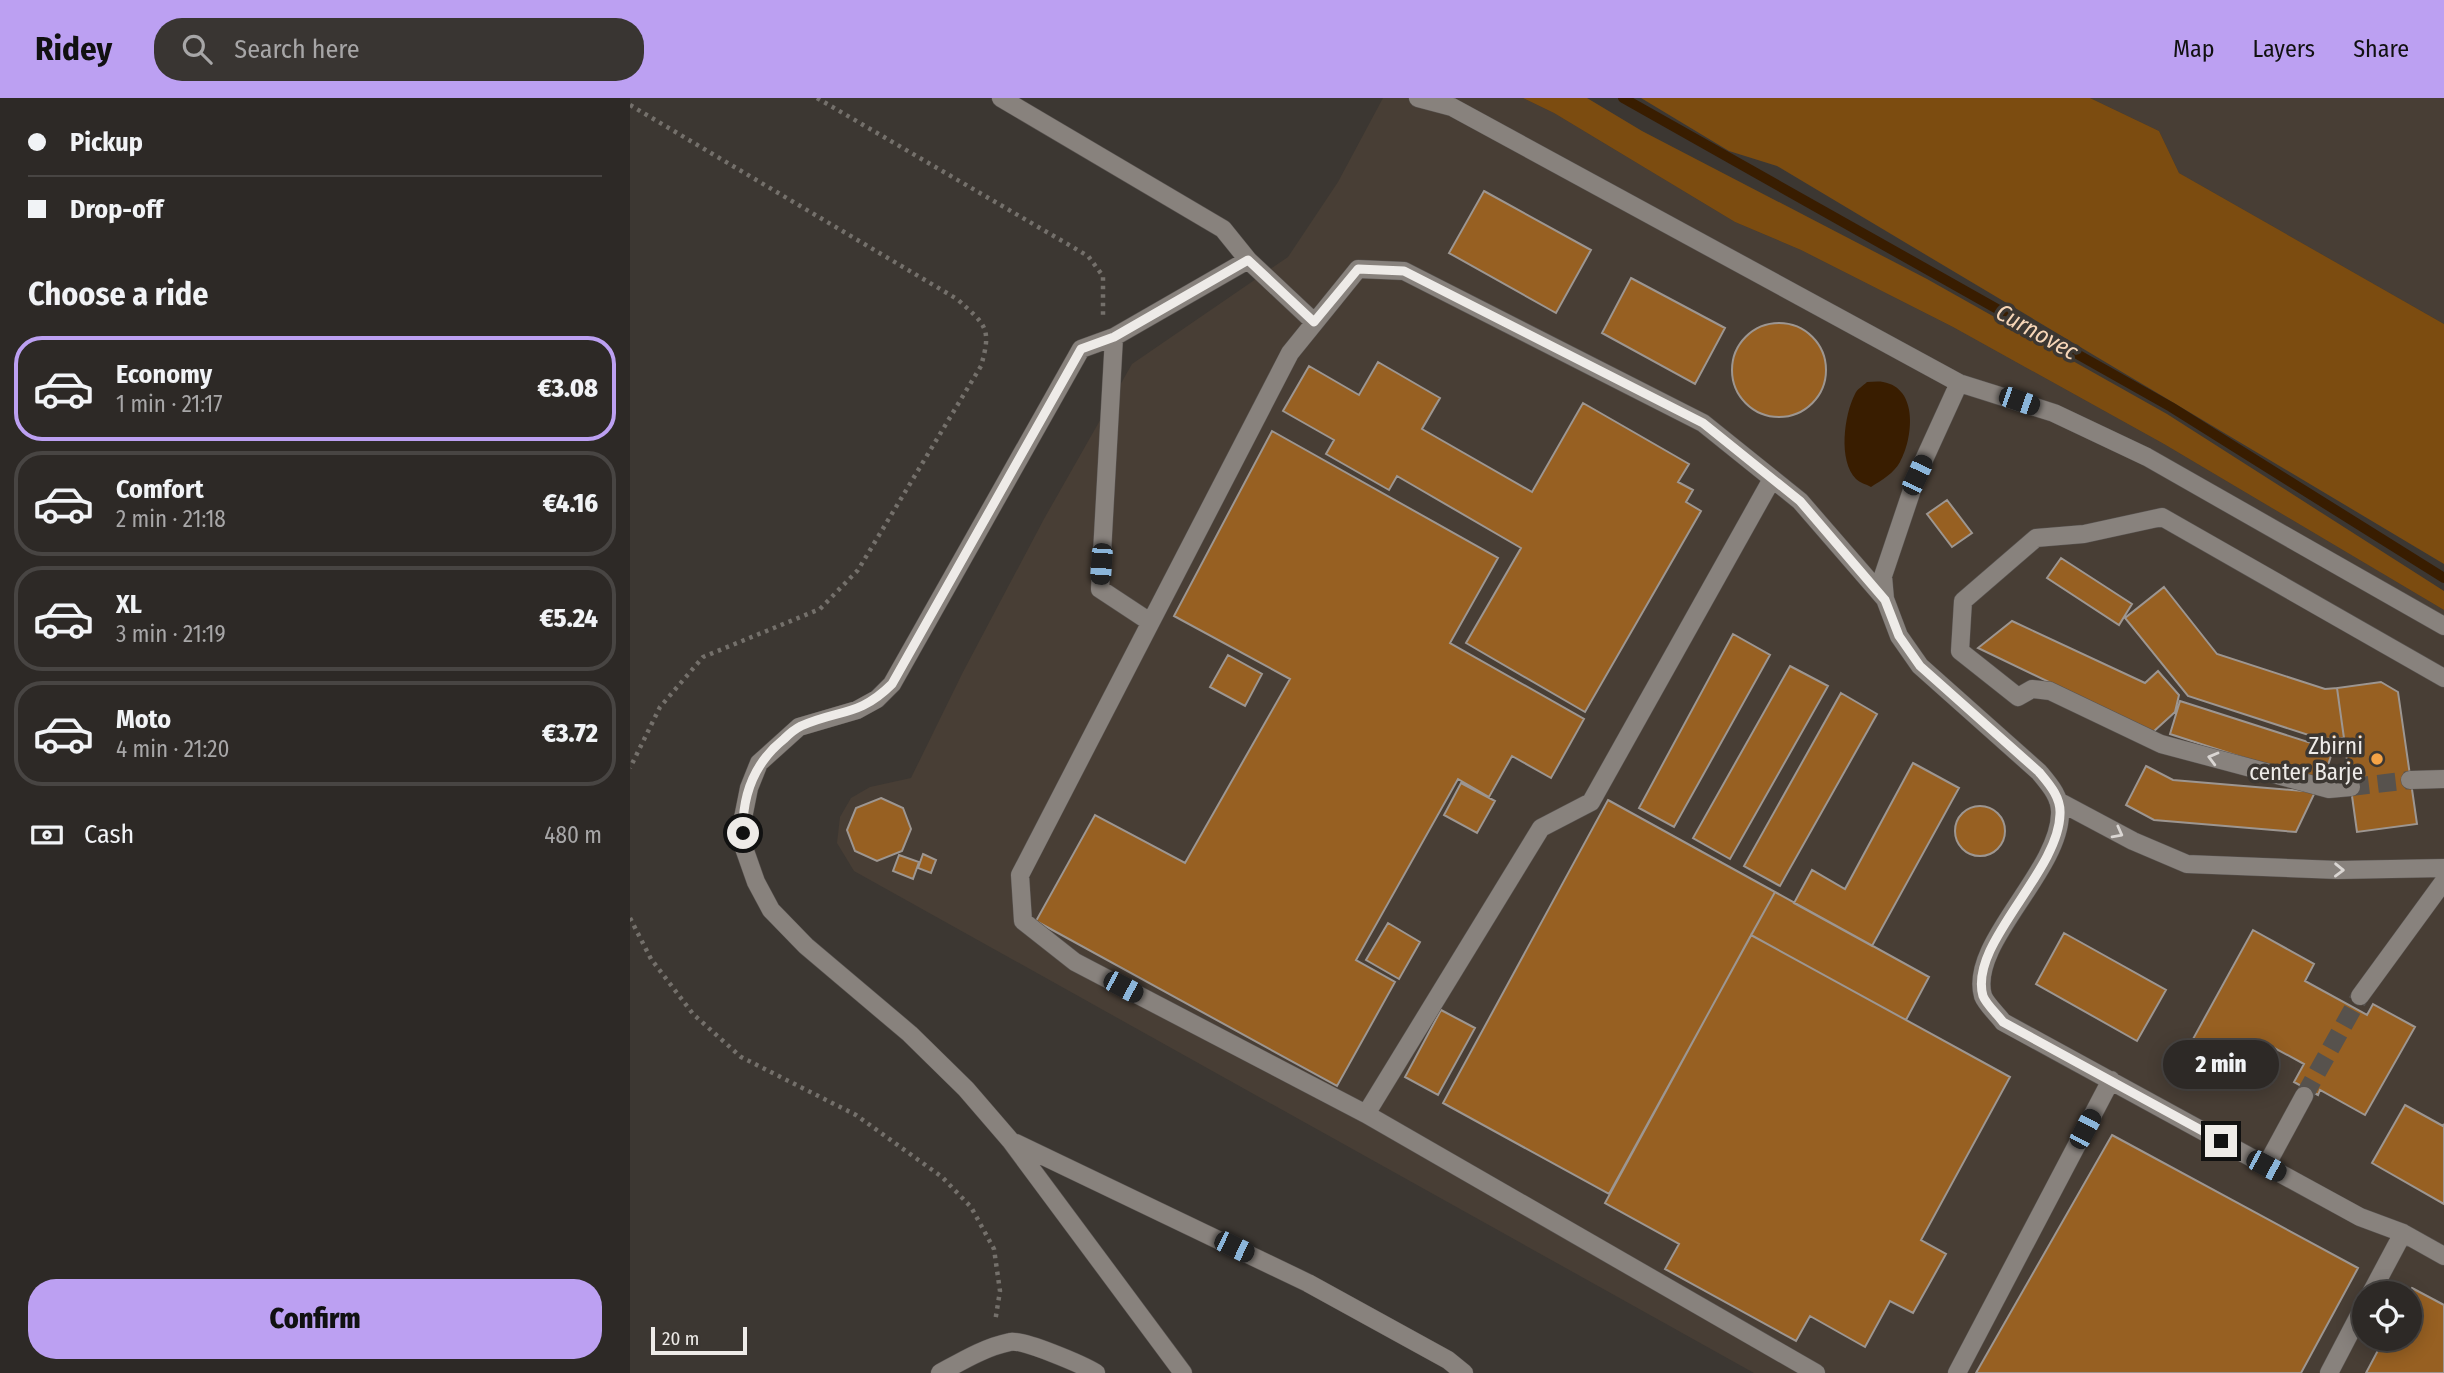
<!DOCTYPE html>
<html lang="en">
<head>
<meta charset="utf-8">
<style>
  :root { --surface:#2d2926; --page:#393532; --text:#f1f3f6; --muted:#a7a6a7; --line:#484543; --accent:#bca0f2 }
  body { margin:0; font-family:"Fira Sans Condensed",sans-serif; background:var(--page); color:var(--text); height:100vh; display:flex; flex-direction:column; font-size:26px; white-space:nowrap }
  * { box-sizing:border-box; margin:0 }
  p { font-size:23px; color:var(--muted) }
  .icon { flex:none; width:38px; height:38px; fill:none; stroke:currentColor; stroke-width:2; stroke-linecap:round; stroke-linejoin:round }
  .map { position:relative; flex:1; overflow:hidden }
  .details { display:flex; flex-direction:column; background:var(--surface); width:630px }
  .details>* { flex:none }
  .guide { display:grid; align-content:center; height:154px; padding:0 28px; background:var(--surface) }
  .tools { position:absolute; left:1722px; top:1183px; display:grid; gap:14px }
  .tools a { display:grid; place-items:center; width:70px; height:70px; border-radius:50%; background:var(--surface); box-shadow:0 4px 18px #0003,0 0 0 2px var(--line); font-size:35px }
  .scale { position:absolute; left:21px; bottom:18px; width:96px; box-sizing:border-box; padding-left:7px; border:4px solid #eeebe8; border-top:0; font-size:19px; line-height:24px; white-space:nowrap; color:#eeebe8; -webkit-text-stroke:5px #3c3732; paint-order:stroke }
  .end { position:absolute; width:32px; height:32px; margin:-16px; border:9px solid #eeebe8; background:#111; box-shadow:0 0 0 4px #111 }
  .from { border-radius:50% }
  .bubble { position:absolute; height:49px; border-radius:24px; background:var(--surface); box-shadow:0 4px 18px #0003,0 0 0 2px var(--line); font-size:23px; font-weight:800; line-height:49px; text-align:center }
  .car { position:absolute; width:21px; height:42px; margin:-21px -10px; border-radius:9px; box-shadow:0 0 5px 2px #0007; background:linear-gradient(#222 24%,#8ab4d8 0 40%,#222 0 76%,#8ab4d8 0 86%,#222 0) }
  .guide b { display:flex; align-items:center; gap:24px; height:66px; font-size:26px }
  .guide b+b { border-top:2px solid var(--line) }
  .guide i { width:18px; height:18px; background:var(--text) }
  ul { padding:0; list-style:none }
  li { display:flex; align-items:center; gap:21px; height:105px; margin:0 14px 10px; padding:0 14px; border:4px solid var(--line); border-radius:28px }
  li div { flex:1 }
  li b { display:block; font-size:26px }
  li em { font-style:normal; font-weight:800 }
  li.current { border-color:var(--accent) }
  li>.icon { width:63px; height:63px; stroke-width:1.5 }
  h2 { padding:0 28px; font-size:32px; line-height:84px }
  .pay { display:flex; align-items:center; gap:18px; height:77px; padding:0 28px; font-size:26px }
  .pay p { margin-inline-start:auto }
  .action { display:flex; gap:14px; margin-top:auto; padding:14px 28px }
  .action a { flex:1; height:80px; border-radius:28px; background:var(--accent); color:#111; font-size:28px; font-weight:800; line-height:80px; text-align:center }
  header { display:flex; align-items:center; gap:42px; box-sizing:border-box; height:98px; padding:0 35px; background:var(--accent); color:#111 }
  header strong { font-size:33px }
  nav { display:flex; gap:38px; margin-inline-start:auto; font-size:24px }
  .search { width:490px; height:63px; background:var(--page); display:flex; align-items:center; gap:18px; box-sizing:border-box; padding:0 24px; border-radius:28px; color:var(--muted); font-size:26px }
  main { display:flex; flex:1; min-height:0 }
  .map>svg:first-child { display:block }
</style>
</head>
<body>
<header>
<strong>Ridey</strong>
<div class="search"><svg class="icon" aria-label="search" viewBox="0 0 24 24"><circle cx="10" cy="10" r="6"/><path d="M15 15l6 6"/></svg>Search here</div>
<nav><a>Map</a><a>Layers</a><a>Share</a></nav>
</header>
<main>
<section class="details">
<div class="guide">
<b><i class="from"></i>Pickup</b>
<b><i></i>Drop-off</b>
</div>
<h2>Choose a ride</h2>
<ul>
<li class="current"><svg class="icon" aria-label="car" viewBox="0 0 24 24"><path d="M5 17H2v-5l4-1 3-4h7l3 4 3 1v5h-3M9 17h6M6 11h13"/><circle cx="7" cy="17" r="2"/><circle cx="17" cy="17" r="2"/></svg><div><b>Economy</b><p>1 min · 21:17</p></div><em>€3.08</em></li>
<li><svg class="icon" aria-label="car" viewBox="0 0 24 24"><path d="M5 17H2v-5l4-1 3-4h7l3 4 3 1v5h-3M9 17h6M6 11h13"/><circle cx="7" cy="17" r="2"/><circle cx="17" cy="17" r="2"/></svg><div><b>Comfort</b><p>2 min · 21:18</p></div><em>€4.16</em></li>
<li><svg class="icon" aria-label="car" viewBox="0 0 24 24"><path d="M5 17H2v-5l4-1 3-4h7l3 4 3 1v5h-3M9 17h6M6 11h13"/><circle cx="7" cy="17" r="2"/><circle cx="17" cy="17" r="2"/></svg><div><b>XL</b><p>3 min · 21:19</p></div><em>€5.24</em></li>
<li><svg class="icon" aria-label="car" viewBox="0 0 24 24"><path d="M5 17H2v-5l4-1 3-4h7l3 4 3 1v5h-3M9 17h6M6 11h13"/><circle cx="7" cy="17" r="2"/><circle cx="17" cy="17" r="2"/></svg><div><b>Moto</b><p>4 min · 21:20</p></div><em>€3.72</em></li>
</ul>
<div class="pay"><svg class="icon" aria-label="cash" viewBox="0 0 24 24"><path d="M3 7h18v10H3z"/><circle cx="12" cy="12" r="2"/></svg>Cash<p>480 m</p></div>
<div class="action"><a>Confirm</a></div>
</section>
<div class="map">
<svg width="1814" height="1275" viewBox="0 0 1814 1275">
  <rect width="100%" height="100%" fill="#3c3732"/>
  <!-- built -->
  <path fill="#483e35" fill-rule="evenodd" d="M753,0H893L924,15L1105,124L1171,152L1323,229L1534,346L1814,512V1275H1124L224,773L207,745L210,719L221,700L240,689L281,680L333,574L414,421L502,266L658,159L708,84ZM1734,1195H1780V1241H1734Z
    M1460,0H1814V226L1549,75L1529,33Z"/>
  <!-- green -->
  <path fill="#7c4c10" d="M893,0H957L1012,33L1297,181L1537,316L1814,493V512L1534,346L1323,229L1171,152L1105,124L924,15Z
    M1011,0H1460L1529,33L1549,75L1814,226V466L1147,68L1099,53Z"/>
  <!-- water -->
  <path fill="#391d00" d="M1237,284C1242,284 1248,283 1253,284C1289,290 1283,341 1270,364C1264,375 1252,382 1241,389C1236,386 1230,385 1226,381C1208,363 1214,317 1225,296C1227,291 1233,288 1237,284Z"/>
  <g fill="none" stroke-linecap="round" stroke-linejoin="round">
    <!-- stream -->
    <path stroke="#391d00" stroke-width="10" d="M993,0L1541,309L1814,480"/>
  </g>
  <!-- building -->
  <path fill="#976022" stroke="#9d9691" stroke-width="2" d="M854,93L961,152L926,215L819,155Z
    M1001,180L1095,230L1065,286L972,235Z
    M1102 272a47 47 0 1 1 94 0a47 47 0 1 1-94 0Z
    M748,264L810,300L792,331L902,394L953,305L1059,366L1048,384L1063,392L1056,404L1071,413L955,614L836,545L891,450L767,378L759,392L696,356L704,342L653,313L679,268L729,297Z
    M642,333L868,460L820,545L954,621L921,680L882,658L859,699L828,681L726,862L765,884L707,988L406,823L465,717L555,765L660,581L544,518Z
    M1317,402L1342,435L1322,449L1297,416Z
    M1431,460L1502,506L1489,527L1417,480Z
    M1534,489L1587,556L1695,591L1707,590L1714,640L1691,641L1558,598L1495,520Z
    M1382,523L1515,585L1528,573L1549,597L1545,614L1523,634L1348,550Z
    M1103,536L1140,557L1044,729L1009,710Z
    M598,557L632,576L615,608L580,589Z
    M1160,568L1198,588L1100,761L1063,740Z
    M1751,584L1768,594L1787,726L1727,734L1707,590Z
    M1211,595L1247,616L1150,788L1114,768Z
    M1550,603L1703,652L1692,685L1540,636Z
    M1283,665L1329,690L1242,848L1164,805L1182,772L1215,791Z
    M1516,668L1543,682L1685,694L1666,734L1524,722L1496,707Z
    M831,685L865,703L847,735L814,717Z
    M251,700L273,710L281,731L272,753L247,763L225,753L217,732L226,710Z
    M978,702L1145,794L979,1096L813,1005Z
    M1325 733a25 25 0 1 1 50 0a25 25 0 1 1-50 0Z
    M293,756L306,762L301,775L288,770Z
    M269,757L289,764L283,781L263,773Z
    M1145,794L1299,879L1276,922L1121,837Z
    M758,825L790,844L769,881L736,862Z
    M1623,832L1684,866L1675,883L1737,917L1743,906L1785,929L1735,1017L1690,992L1688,997L1664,984L1674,966L1639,947L1623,974L1563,941Z
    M1434,835L1536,892L1507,943L1406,886Z
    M1121,837L1380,979L1291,1142L1316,1156L1283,1215L1260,1203L1235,1249L1180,1218L1166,1243L1035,1171L1049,1146L975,1105Z
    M811,912L845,930L808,997L775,979Z
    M1775,1007L1813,1028L1814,1026V1106L1742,1065Z
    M1482,1037L1728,1170L1671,1275H1346Z
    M1782,1190L1814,1207V1275H1736L1754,1241H1780L1779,1195Z"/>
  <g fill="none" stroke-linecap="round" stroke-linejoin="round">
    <!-- minor-tunnel -->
    <path stroke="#57524d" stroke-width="18" stroke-dasharray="18 9" stroke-linecap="butt" d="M1721,689L1780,682
      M1674,998L1730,898"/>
    <!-- minor casing -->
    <g stroke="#585350" stroke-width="19">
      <path id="minor" d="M371,0L593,131L618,162
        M788,0L822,9L1329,285L1424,315L1517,359L1814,528
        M484,239L470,491L520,524
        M1329,285L1287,377L1253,478L1255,501L1269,538L1290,568L1409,674C1419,686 1431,699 1430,716C1429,774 1338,846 1353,898C1356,906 1367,916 1373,924L1730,1119L1773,1135L1814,1158
        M1780,682L1814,681
        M1721,689L1699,691L1531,646L1420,593L1402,591L1388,599L1330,553L1333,503L1406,440L1454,436L1532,419L1814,580
        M1428,703L1503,743L1557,766L1708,772L1814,770
        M1730,898L1814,783
        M736,1016L911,730L961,704L1142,381
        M386,1045L678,1185L818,1262L834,1275
        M1636,1068L1674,998
        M1741,1195L1773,1135
        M310,1275C332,1263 355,1249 380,1244C393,1241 453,1267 466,1275
        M553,1275L380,1042L336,991L280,936L176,848L141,812L126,784L114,750L113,720L119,690L129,665L169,629L227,612L247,601L262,586L451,251L484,239L618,162L684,224
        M1186,1275L736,1016L445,864L393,823L390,777L660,255L728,171L774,173L1073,325L1170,403L1255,501
        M1327,1275L1481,982
        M1699,1275L1734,1208"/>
    </g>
    <!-- path -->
    <path stroke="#74706b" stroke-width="4.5" stroke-dasharray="3.5 5" stroke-linecap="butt" d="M187,0L458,158L473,178V217
      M0,7L327,201C356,227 362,230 351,268L228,472L190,511L73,559L30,609L0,670
      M0,820L21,861L63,916L111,959L226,1017L312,1079L341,1109L364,1151L370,1193L365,1224"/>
    <!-- minor -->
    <use href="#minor" stroke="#88827d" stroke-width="18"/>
  </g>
  <!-- one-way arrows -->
  <defs><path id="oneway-chevron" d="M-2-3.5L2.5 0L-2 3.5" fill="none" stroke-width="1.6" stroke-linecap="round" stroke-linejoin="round" transform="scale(1.75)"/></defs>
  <g stroke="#dad6d3">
    <use href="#oneway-chevron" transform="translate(1583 660) rotate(-165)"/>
    <use href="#oneway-chevron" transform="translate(1488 735) rotate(28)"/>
    <use href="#oneway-chevron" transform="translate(1709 772) rotate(1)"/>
  </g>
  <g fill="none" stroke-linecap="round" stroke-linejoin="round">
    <!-- route -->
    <path stroke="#eeebe8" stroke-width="9" d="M113,735C112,696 124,665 154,641C159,636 165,631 171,628C209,611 229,619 262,586L451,251L484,239L618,162L684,224L728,171L774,173L1073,325L1170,403L1255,502L1269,538L1290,568L1409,674C1419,686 1431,699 1430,716C1429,774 1338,846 1353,898C1356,906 1367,916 1373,924L1591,1043"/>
  </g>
  <!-- markers -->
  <circle fill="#f5a346" stroke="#3c3732" stroke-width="2.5" cx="1747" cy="661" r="7"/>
  <g text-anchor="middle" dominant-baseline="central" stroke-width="7" stroke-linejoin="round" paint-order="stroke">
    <!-- poi labels -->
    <g font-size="23" fill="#eeebe8" stroke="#3c3732" text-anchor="end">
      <text x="1733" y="648">Zbirni<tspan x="1733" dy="26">center Barje</tspan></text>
    </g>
    <!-- water labels -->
    <g font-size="24" font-style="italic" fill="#f6d6b8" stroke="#3c3732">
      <text transform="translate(1407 234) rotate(29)">Curnovec</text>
    </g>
  </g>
</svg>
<div class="tools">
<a><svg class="icon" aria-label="locate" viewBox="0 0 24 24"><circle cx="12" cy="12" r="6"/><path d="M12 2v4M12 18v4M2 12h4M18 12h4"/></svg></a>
</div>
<div class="scale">20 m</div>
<i class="end from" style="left:113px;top:735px"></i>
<i class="end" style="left:1591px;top:1043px"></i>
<div class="bubble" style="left:1533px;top:942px;width:116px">2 min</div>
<i class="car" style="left:1389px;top:303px;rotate:109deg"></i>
<i class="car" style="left:1287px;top:377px;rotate:25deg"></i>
<i class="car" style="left:471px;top:466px;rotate:184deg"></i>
<i class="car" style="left:493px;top:889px;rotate:118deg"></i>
<i class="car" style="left:1455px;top:1031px;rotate:28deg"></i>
<i class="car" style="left:1636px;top:1068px;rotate:118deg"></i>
<i class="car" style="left:604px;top:1149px;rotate:116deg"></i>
</div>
</main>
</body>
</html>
